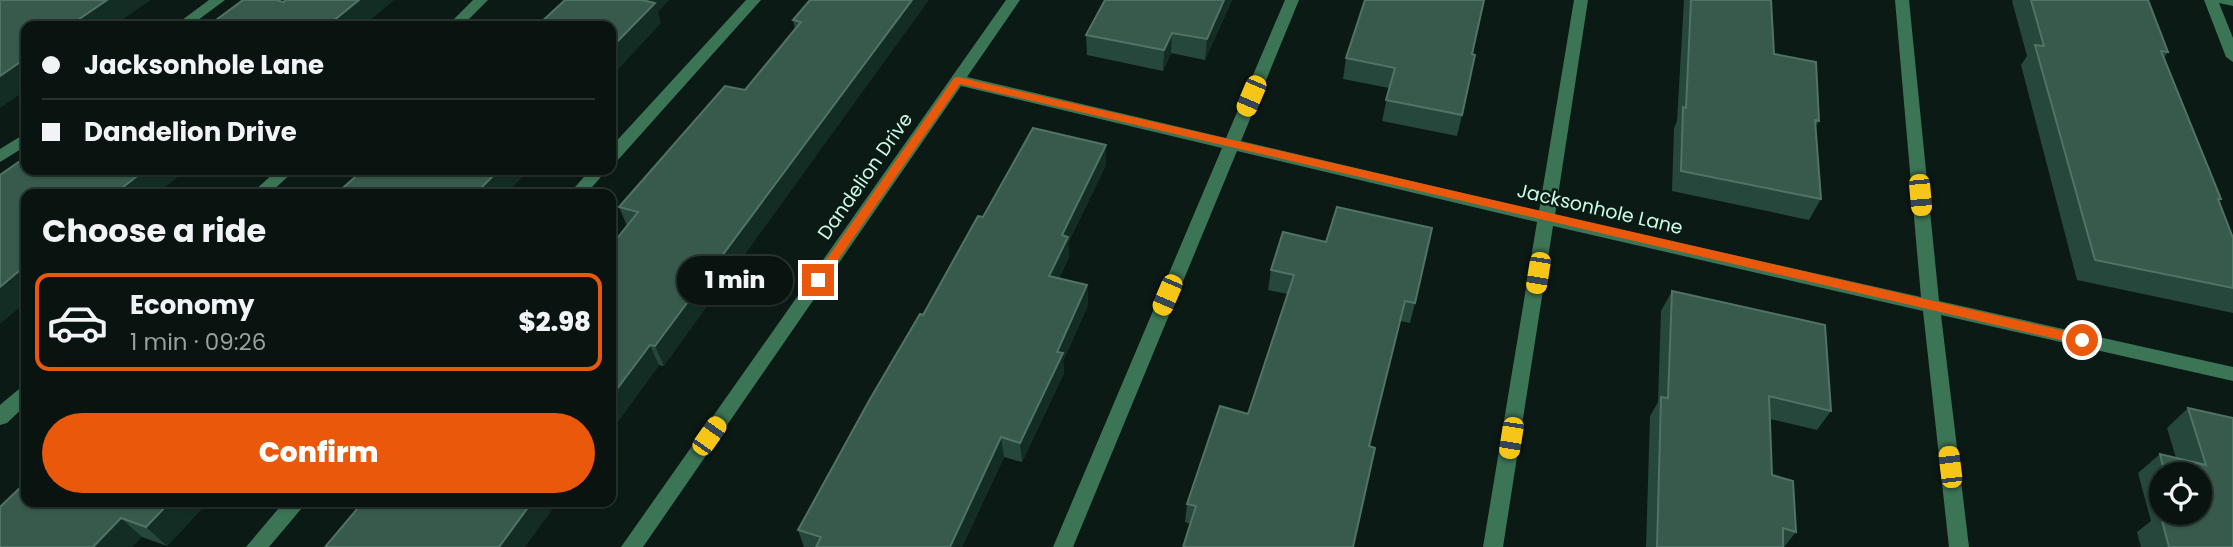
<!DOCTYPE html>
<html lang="en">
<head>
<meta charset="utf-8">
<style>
  :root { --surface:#091410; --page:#121d19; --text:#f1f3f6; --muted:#999e9f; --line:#293330; --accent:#ea580c }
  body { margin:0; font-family:Poppins,sans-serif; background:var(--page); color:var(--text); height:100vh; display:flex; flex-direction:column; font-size:26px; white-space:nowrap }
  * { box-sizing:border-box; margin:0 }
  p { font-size:23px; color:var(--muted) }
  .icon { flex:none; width:38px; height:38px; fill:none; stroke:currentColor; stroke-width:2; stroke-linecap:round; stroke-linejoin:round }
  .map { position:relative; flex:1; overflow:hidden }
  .sheet { position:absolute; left:21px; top:189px; width:595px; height:318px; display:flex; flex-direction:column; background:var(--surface); border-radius:14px; box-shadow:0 2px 5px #0004,0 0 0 2px var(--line) }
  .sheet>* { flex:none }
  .guide { position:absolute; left:21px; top:21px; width:595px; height:154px; border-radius:14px; box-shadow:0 2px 5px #0004,0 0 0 2px var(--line); display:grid; align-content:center; height:154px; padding:0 21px; background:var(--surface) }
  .fabs { position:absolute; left:2149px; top:462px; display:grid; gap:14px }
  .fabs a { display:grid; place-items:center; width:63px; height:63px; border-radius:50%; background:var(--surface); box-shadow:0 2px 5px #0004,0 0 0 2px var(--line); font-size:35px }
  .end { position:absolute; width:32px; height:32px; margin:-16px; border:9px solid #ea580c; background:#fff; box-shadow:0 0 0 4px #fff }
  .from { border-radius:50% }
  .bubble { position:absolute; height:49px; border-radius:24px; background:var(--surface); box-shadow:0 2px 5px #0004,0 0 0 2px var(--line); font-size:23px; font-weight:800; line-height:49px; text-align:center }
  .car { position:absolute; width:21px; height:42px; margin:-21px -10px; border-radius:9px; box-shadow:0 0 5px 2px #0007; background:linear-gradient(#f5c518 24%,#345 0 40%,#f5c518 0 76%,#345 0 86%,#f5c518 0) }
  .guide b { display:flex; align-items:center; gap:24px; height:66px; font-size:26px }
  .guide b+b { border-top:2px solid var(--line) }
  .guide i { width:18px; height:18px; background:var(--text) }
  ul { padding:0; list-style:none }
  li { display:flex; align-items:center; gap:21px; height:98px; margin:0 14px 10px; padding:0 7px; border:4px solid var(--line); border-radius:14px }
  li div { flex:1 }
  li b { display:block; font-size:26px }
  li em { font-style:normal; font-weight:800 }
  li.active { border-color:var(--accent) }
  li>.icon { width:63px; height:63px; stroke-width:1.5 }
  h2 { padding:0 21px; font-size:32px; line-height:84px }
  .primary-button { display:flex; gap:14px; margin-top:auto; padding:14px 21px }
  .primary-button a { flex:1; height:80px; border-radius:42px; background:var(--accent); color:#fff; font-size:28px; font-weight:800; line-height:80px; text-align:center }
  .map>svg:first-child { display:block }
</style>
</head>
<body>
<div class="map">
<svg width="2233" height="547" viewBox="0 0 2233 547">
  <rect width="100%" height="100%" fill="#0c1a15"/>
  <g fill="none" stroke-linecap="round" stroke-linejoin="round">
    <!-- minor -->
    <path fill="#3c7556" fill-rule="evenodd" d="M209,0H225L190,26H174Z
      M473,0H488L462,26H447Z
      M746,0H761L617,161L611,162V147Z
      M1006,0H1020L967,77L1226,138L1285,0H1299L1241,141L1539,211L1574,0H1588L1555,215L1921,297L1895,0H1909L1939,301L2233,367V381L1941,315L1969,547H1949L1923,311L1553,226L1503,547H1483L1537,222L1237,151L1073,547H1053L1222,148L961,86L643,547H621Z
      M2204,0H2233V6L2219,3L2233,38V62L2226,57Z
      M26,133V146L0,162V149Z
      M277,170H295L269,194H251Z
      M590,170H607L586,194H569Z
      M26,386V405L7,423L0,425V405L19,389Z
      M284,502H307L269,547H246Z"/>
  </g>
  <!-- wall -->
  <path fill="#26473b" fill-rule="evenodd" d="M810,0L664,366L659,365L611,431L627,226L619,207L745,90L795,29L793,20Z
    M1232,0L1205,60L1171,53L1163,71L1087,55L1086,35Z
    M1684,0H1771L1774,54L1819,121L1815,128L1821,199L1809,220L1672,191L1674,128L1677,121Z
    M2013,0H2148L2168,52L2164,58L2221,199L2219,201L2233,238V313L2077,280L2021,65L2027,56L2012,1Z
    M1472,54L1462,115L1457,136L1382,121L1389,88L1343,79L1346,58Z
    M1106,165L1068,243L1069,257L1059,278L1087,285L1088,305L1063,361L1064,373L1022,462L1004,457L962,547H804L798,530L923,315L983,217Z
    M1271,270L1415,303L1410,323L1400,321L1190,524L1185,522L1187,504L1248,414L1288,294L1268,290Z
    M1672,291L1831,411L1817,430L1770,419L1772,475L1796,532L1784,547H1646L1650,416L1658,402L1661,311Z
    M2188,408L2233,547H2141L2137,532L2151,521L2138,473L2160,454L2176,458L2167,428ZM2161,474H2200V513H2161Z
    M208,502L167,546L142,537L0,507Z"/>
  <!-- shaded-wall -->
  <path fill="#142d24" d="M107,0H151L113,26H69Z
    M359,0H394L363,26H327Z
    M642,0H669L658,12L661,23L611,77V48Z
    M912,0H929L664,366L655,346Z
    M1224,0H1232L1205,60L1207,39Z
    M1172,33L1171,53L1163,71L1164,50Z
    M26,58V90L0,108V76Z
    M1106,145V165L1068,243L1069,257L1051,296L1049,276L1062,235Z
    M145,170H187L156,194H114Z
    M499,170H529L506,194H475Z
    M26,265V302L0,324V287Z
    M1087,285L1088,305L1063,361L1064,373L1022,462L1020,443L1057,352Z
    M650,345L659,365L611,431V397Z
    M1001,437L1004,457L962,547H950Z
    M170,502H208L167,546L146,527Z
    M532,502H558L525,547H499Z
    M121,518L142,537L132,547H93Z"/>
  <!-- building -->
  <path fill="#385a4d" stroke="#4f7365" stroke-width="2" d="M0,0H107L69,26H26V58L0,76Z
    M243,0H276L283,2L286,0H359L327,26H208Z
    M565,0H642L655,3L611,48V26H520L523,23L537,26Z
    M810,0H912L655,346L650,345L611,397V246L638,212L619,207L725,86L745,90L801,22L793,20Z
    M1105,0H1224L1207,39L1172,33L1164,50L1086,35Z
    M1365,0H1484L1472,54L1475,55L1462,115L1386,100L1395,68L1346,58Z
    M1691,0H1771L1774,54L1816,62L1819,121L1815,120L1821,199L1681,171L1683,107L1686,108Z
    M2031,0H2148L2168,52L2161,51L2221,199H2218L2233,238V288L2095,260L2035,45L2044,46Z
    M1033,128L1106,145L1062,235L1068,237L1049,276L1087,285L1057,352L1063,353L1020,443L1001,437L950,547H816L821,537L798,530L870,399L920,314L923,315L978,216L983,217Z
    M26,157V170H145L114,194H26V265L0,287V175Z
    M363,170H499L475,194H336Z
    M1337,207L1432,228L1415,303L1405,301L1369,446L1375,448L1353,547H1183L1196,506L1187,504L1220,406L1248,414L1294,275L1271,270L1283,232L1326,242Z
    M1672,291L1825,325L1831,411L1769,396L1772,475L1793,481L1796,532L1783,528V547H1657L1661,397L1668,398Z
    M2188,408L2233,418V547H2169L2160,513L2178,518L2176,513H2200V474H2165L2160,454L2206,465Z
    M26,482V502H170L146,527L121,518L93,547H0V507Z
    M363,502H532L499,547H325Z"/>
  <!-- route -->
  <path fill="#ea580c" d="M958,77L2082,335L2088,340L2082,345L960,84L822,283H814V277L954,78Z"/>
  <g text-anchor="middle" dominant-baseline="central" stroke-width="5" stroke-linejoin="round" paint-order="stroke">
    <!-- street labels -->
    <g font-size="19" fill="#cbfae4" stroke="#0c1a15">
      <text transform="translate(865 176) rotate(-55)">Dandelion Drive</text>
      <text transform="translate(1600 209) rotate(13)">Jacksonhole Lane</text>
    </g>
  </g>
</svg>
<div class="fabs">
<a><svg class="icon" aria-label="locate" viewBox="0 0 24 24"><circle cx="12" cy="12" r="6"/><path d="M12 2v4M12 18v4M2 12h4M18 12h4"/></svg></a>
</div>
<i class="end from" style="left:2082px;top:340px"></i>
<i class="end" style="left:818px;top:280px"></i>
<div class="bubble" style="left:677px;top:256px;width:116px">1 min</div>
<i class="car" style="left:1251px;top:96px;rotate:203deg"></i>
<i class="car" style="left:1920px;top:195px;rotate:175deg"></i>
<i class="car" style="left:1538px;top:273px;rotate:189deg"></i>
<i class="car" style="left:1167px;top:295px;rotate:203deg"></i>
<i class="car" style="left:709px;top:436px;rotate:35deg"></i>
<i class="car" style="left:1511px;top:438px;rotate:189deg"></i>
<i class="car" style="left:1950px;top:467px;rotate:353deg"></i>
<div class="guide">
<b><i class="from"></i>Jacksonhole Lane</b>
<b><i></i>Dandelion Drive</b>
</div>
<section class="sheet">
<h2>Choose a ride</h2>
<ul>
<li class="active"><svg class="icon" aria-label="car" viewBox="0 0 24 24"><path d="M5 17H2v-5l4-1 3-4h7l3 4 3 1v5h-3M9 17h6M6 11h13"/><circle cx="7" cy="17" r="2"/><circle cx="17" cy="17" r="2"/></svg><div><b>Economy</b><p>1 min · 09:26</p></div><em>$2.98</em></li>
</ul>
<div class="primary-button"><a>Confirm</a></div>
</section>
</div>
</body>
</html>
